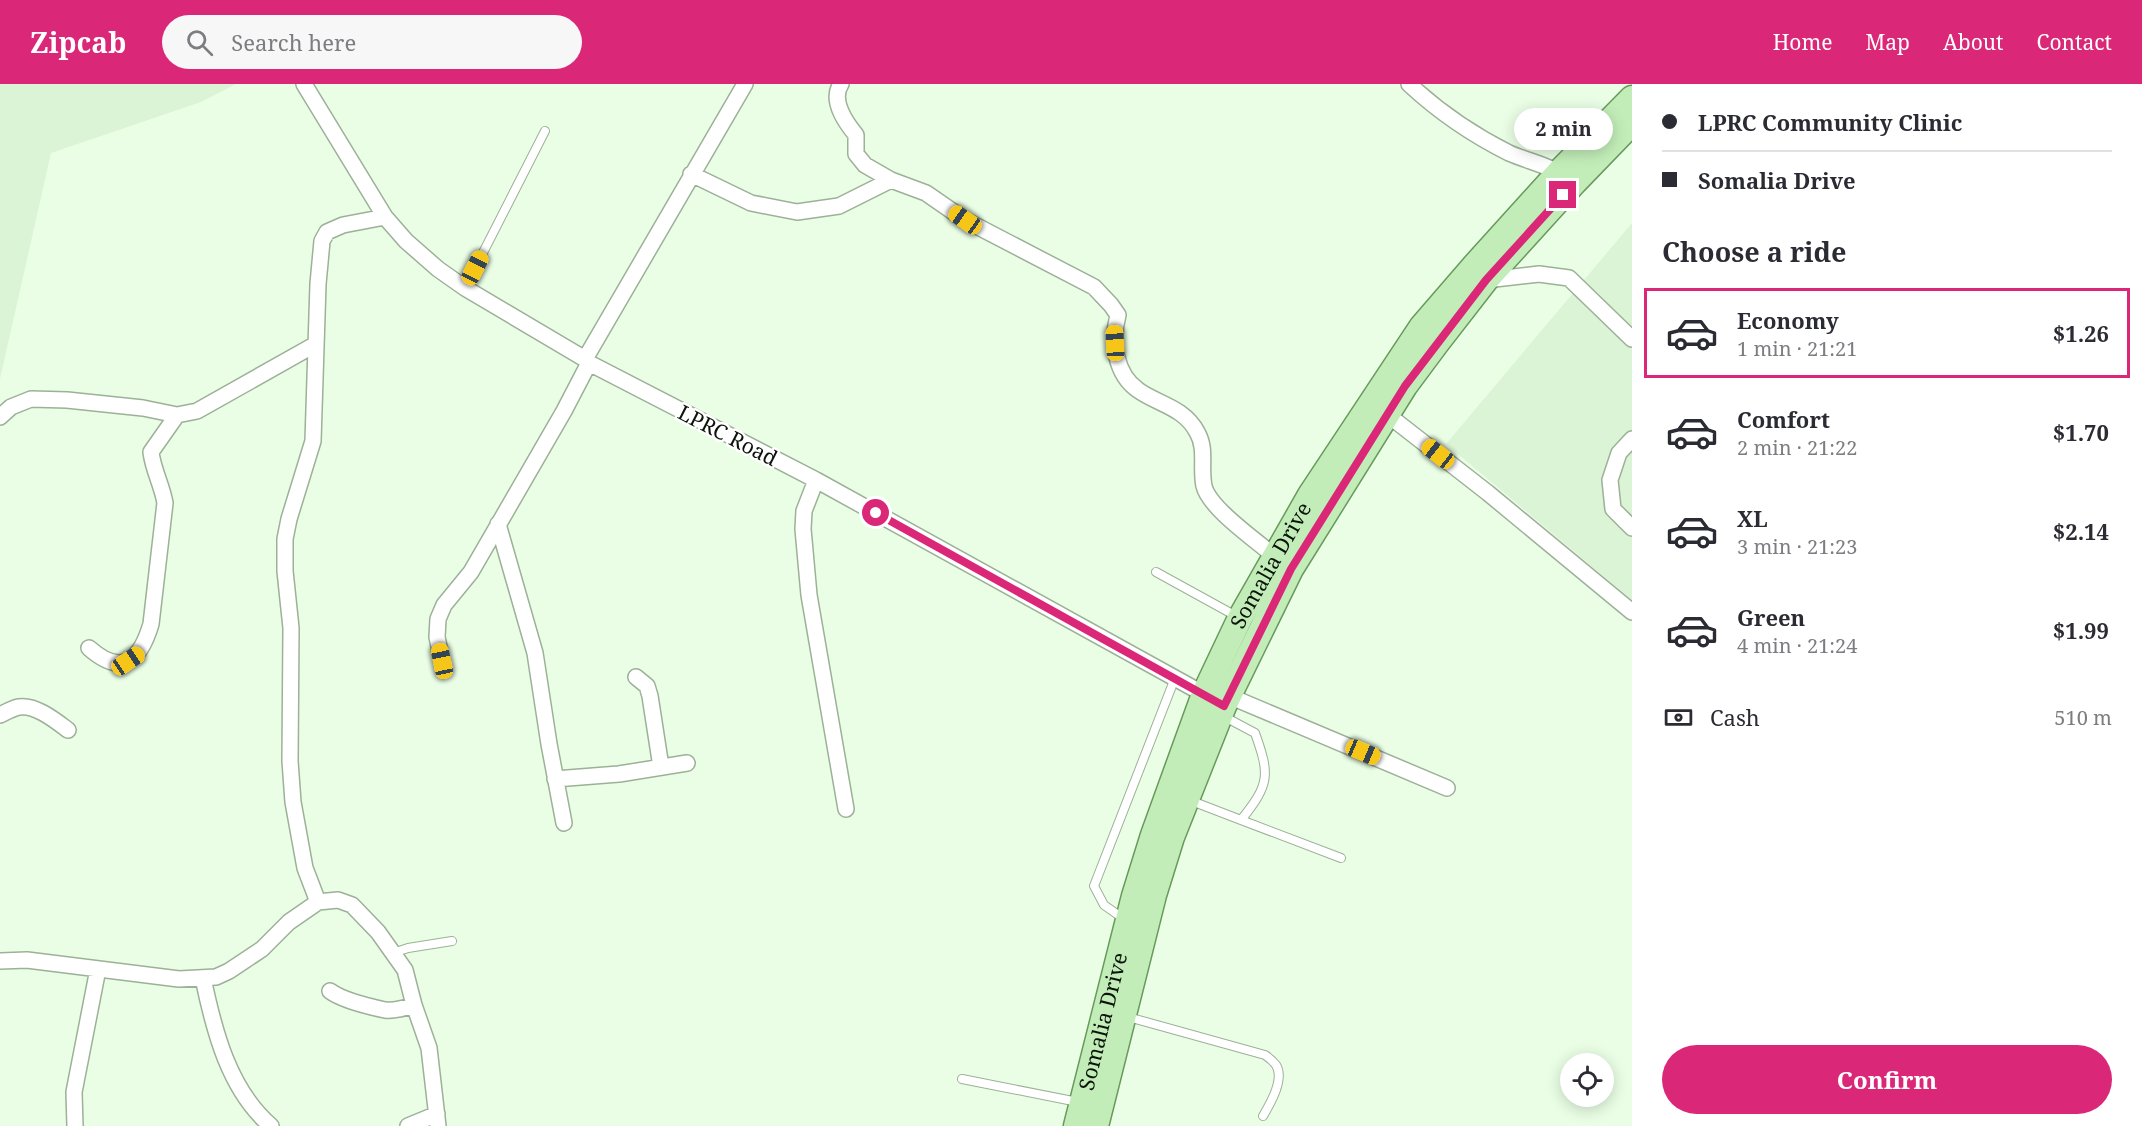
<!DOCTYPE html>
<html lang="en">
<head>
<meta charset="utf-8">
<style>
  :root { --surface:#fff; --page:#f7f7f7; --text:#2b2b33; --muted:#7c7c81; --line:#e1e1e2; --accent:#db2777 }
  body { margin:0; font-family:"Noto Serif",serif; background:var(--page); color:var(--text); height:100vh; display:flex; flex-direction:column; font-size:22px; white-space:nowrap }
  * { box-sizing:border-box; margin:0 }
  p { font-size:20px; color:var(--muted) }
  .icon { flex:none; width:33px; height:33px; fill:none; stroke:currentColor; stroke-width:2; stroke-linecap:round; stroke-linejoin:round }
  .map { position:relative; flex:1; overflow:hidden }
  .sheet { display:flex; flex-direction:column; background:var(--surface); width:510px }
  .sheet>* { flex:none }
  .hud { display:grid; align-content:center; height:132px; padding:0 30px; background:var(--surface) }
  .controls { position:absolute; left:1560px; top:969px; display:grid; gap:12px }
  .controls a { display:grid; place-items:center; width:54px; height:54px; border-radius:50%; background:var(--surface); box-shadow:0 3px 15px #0003; font-size:30px }
  .end { position:absolute; width:27px; height:27px; margin:-14px; border:8px solid #db2777; background:#fff; box-shadow:0 0 0 3px #fff }
  .from { border-radius:50% }
  .bubble { position:absolute; height:42px; border-radius:21px; background:var(--surface); box-shadow:0 3px 15px #0003; font-size:20px; font-weight:700; line-height:42px; text-align:center }
  .car { position:absolute; width:18px; height:36px; margin:-18px -9px; border-radius:8px; box-shadow:0 0 4px 2px #0007; background:linear-gradient(#f5c518 24%,#345 0 40%,#f5c518 0 76%,#345 0 86%,#f5c518 0) }
  .hud b { display:flex; align-items:center; gap:21px; height:57px; font-size:22px }
  .hud b+b { border-top:2px solid var(--line) }
  .hud i { width:15px; height:15px; background:var(--text) }
  ul { padding:0; list-style:none }
  li { display:flex; align-items:center; gap:18px; height:90px; margin:0 12px 9px; padding:0 18px; border:3px solid transparent; border-radius:0px }
  li div { flex:1 }
  li b { display:block; font-size:22px }
  li em { font-style:normal; font-weight:700 }
  li.on { border-color:var(--accent) }
  li>.icon { width:54px; height:54px; stroke-width:1.5 }
  h2 { padding:0 30px; font-size:27px; line-height:72px }
  .pay { display:flex; align-items:center; gap:15px; height:66px; padding:0 30px; font-size:22px }
  .pay p { margin-inline-start:auto }
  .action { display:flex; gap:12px; margin-top:auto; padding:12px 30px }
  .action a { flex:1; height:69px; border-radius:36px; background:var(--accent); color:#fff; font-size:24px; font-weight:700; line-height:69px; text-align:center }
  header { display:flex; align-items:center; gap:36px; box-sizing:border-box; height:84px; padding:0 30px; background:var(--accent); color:#fff }
  header strong { font-size:28px }
  nav { display:flex; gap:33px; margin-inline-start:auto; font-size:21px }
  .search { width:420px; height:54px; background:var(--page); display:flex; align-items:center; gap:15px; box-sizing:border-box; padding:0 21px; border-radius:33px; color:var(--muted); font-size:22px }
  main { display:flex; flex:1; min-height:0 }
  .map>svg:first-child { display:block }
</style>
</head>
<body>
<header>
<strong>Zipcab</strong>
<div class="search"><svg class="icon" aria-label="search" viewBox="0 0 24 24"><circle cx="10" cy="10" r="6"/><path d="M15 15l6 6"/></svg>Search here</div>
<nav><a>Home</a><a>Map</a><a>About</a><a>Contact</a></nav>
</header>
<main>
<div class="map">
<svg width="1632" height="1042" viewBox="0 0 1632 1042">
  <rect width="100%" height="100%" fill="#eafee5"/>
  <!-- built -->
  <path fill="#dbf4d5" d="M0,0H236L201,18L51,69L0,295Z
    M1632,139V516L1446,360Z"/>
  <g fill="none" stroke-linecap="round" stroke-linejoin="round">
    <!-- lane casing -->
    <g stroke="#9db098" stroke-width="10">
      <path id="lane" d="M465,204L545,47
        M1156,488L1236,532
        M1189,716L1241,736C1270,700 1270,691 1255,649L1223,632
        M1241,736L1341,774
        M1124,835L1104,821L1094,802L1175,594
        M393,869L408,864L452,857
        M1128,933L1265,971C1268,973 1273,977 1276,981C1285,995 1270,1020 1263,1032
        M962,995L1078,1018"/>
    </g>
    <!-- street casing -->
    <g stroke="#9db098" stroke-width="18">
      <path id="street" d="M304,0L385,133L406,157L438,185L465,204L585,275L589,279L816,396L1211,614
        M841,0C830,16 846,39 856,51V70L865,81L891,96L926,109L965,136L1094,203L1111,221L1118,231C1111,257 1115,290 1138,306C1157,320 1184,323 1197,348C1207,365 1200,383 1204,402C1209,424 1256,456 1274,472
        M1409,0C1438,27 1473,51 1509,69C1527,77 1548,81 1565,92
        M691,90L751,119L797,128L839,122L891,96
        M1486,196L1539,190L1569,194L1632,255
        M585,275L745,0
        M1388,331L1488,409L1632,528
        M0,333L11,323L31,315L67,316L143,324L177,331L197,327L316,260
        M1632,355L1619,369L1610,396L1613,425L1632,444
        M816,396L804,427L803,445L809,511L846,725
        M498,440L535,569L549,660L564,739
        M89,564C122,593 140,577 151,540L165,419C162,401 153,386 151,368L177,331
        M442,577L437,553L438,535L444,521L471,488L564,327L589,279
        M636,593L647,602L650,612L661,683
        M1229,612L1447,704
        M0,631C6,628 13,624 19,623C35,620 56,637 68,646
        M555,695L619,690L687,679
        M318,818L305,784L293,718L290,677L291,544L285,487V455L289,435L313,357L318,200L322,157L327,148L343,141L385,133
        M0,877L27,876L179,895L216,893L229,887L262,865L289,838L318,818L338,816L352,821L378,848L405,886L414,921L429,964L438,1042
        M203,894C214,947 229,1006 271,1042
        M330,907C342,916 371,923 385,926C395,927 405,924 414,921
        M75,1042L74,1008L98,885
        M408,1042L437,1030"/>
    </g>
    <!-- primary casing -->
    <g stroke="#68995c" stroke-width="27">
      <g id="primary">
        <path id="s1" d="M1076,1042L1134,812L1153,751L1204,610L1240,534L1310,411L1422,242L1473,183L1559,88L1632,14"/>
        <path d="M1096,1042L1154,811L1172,753L1224,622L1291,485L1405,302L1437,259L1486,196L1575,98L1632,39"/>
      </g>
    </g>
    <!-- lane -->
    <use href="#lane" stroke="#fff" stroke-width="8"/>
    <!-- street -->
    <use href="#street" stroke="#fff" stroke-width="15"/>
    <!-- primary -->
    <use href="#primary" stroke="#c2edb8" stroke-width="24"/>
  </g>
  <g fill="none" stroke-linecap="round" stroke-linejoin="round">
    <!-- route -->
    <path stroke="#db2777" stroke-width="8" d="M876,429L1224,622L1291,485L1405,302L1486,196L1563,111"/>
  </g>
  <g text-anchor="middle" dominant-baseline="central" stroke-width="5" stroke-linejoin="round" paint-order="stroke">
    <!-- street labels -->
    <g font-size="21" fill="#0c130a" stroke="#fff">
      <text transform="translate(728 351) rotate(27)">LPRC Road</text>
      <text stroke="none"><textPath href="#s1" startOffset="596">Somalia Drive</textPath></text>
      <text stroke="none"><textPath href="#s1" startOffset="108">Somalia Drive</textPath></text>
    </g>
  </g>
</svg>
<div class="controls">
<a><svg class="icon" aria-label="locate" viewBox="0 0 24 24"><circle cx="12" cy="12" r="6"/><path d="M12 2v4M12 18v4M2 12h4M18 12h4"/></svg></a>
</div>
<i class="end from" style="left:876px;top:429px"></i>
<i class="end" style="left:1563px;top:111px"></i>
<div class="bubble" style="left:1514px;top:24px;width:99px">2 min</div>
<i class="car" style="left:965px;top:136px;rotate:305deg"></i>
<i class="car" style="left:475px;top:184px;rotate:27deg"></i>
<i class="car" style="left:1115px;top:259px;rotate:357deg"></i>
<i class="car" style="left:1438px;top:370px;rotate:308deg"></i>
<i class="car" style="left:128px;top:577px;rotate:56deg"></i>
<i class="car" style="left:442px;top:577px;rotate:348deg"></i>
<i class="car" style="left:1363px;top:668px;rotate:113deg"></i>
</div>
<section class="sheet">
<div class="hud">
<b><i class="from"></i>LPRC Community Clinic</b>
<b><i></i>Somalia Drive</b>
</div>
<h2>Choose a ride</h2>
<ul>
<li class="on"><svg class="icon" aria-label="car" viewBox="0 0 24 24"><path d="M5 17H2v-5l4-1 3-4h7l3 4 3 1v5h-3M9 17h6M6 11h13"/><circle cx="7" cy="17" r="2"/><circle cx="17" cy="17" r="2"/></svg><div><b>Economy</b><p>1 min · 21:21</p></div><em>$1.26</em></li>
<li><svg class="icon" aria-label="car" viewBox="0 0 24 24"><path d="M5 17H2v-5l4-1 3-4h7l3 4 3 1v5h-3M9 17h6M6 11h13"/><circle cx="7" cy="17" r="2"/><circle cx="17" cy="17" r="2"/></svg><div><b>Comfort</b><p>2 min · 21:22</p></div><em>$1.70</em></li>
<li><svg class="icon" aria-label="car" viewBox="0 0 24 24"><path d="M5 17H2v-5l4-1 3-4h7l3 4 3 1v5h-3M9 17h6M6 11h13"/><circle cx="7" cy="17" r="2"/><circle cx="17" cy="17" r="2"/></svg><div><b>XL</b><p>3 min · 21:23</p></div><em>$2.14</em></li>
<li><svg class="icon" aria-label="car" viewBox="0 0 24 24"><path d="M5 17H2v-5l4-1 3-4h7l3 4 3 1v5h-3M9 17h6M6 11h13"/><circle cx="7" cy="17" r="2"/><circle cx="17" cy="17" r="2"/></svg><div><b>Green</b><p>4 min · 21:24</p></div><em>$1.99</em></li>
</ul>
<div class="pay"><svg class="icon" aria-label="cash" viewBox="0 0 24 24"><path d="M3 7h18v10H3z"/><circle cx="12" cy="12" r="2"/></svg>Cash<p>510 m</p></div>
<div class="action"><a>Confirm</a></div>
</section>
</main>
</body>
</html>
